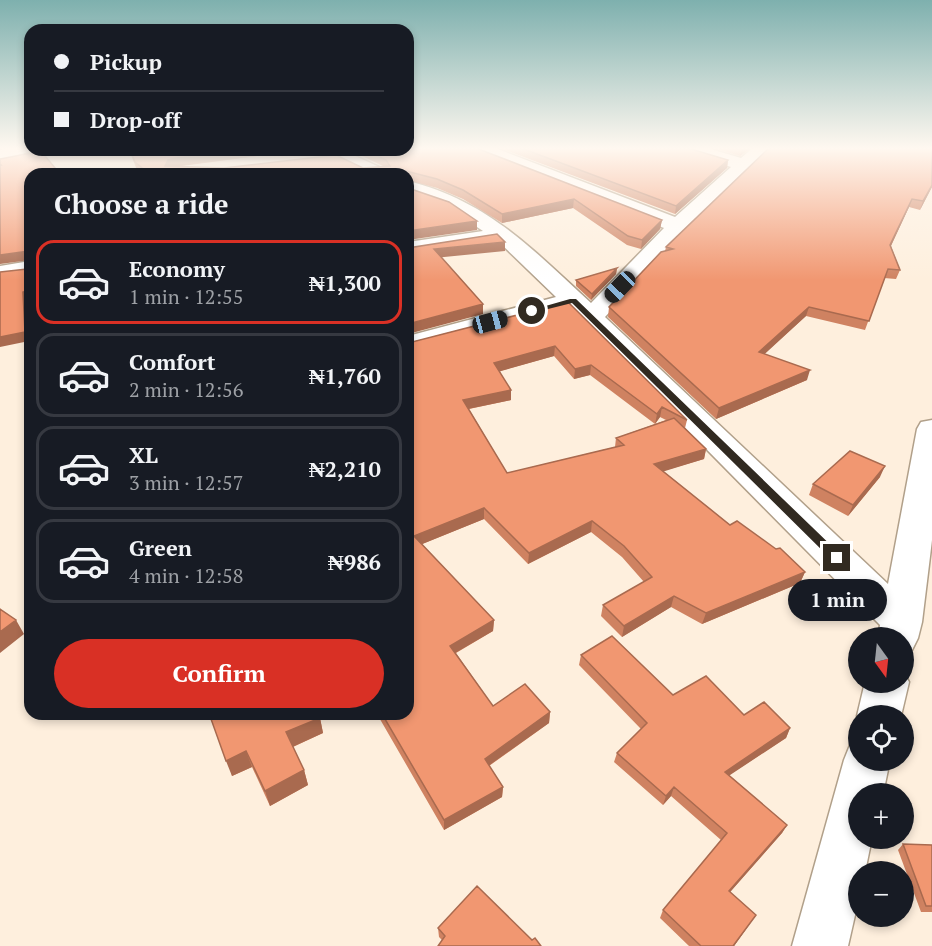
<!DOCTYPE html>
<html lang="en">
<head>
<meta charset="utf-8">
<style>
  :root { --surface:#171b24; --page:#242831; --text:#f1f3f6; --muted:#9ea1a6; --line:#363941; --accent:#d93025 }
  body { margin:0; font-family:"PT Serif",serif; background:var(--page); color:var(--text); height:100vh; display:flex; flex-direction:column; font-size:22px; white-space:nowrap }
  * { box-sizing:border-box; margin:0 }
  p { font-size:20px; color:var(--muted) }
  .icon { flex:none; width:33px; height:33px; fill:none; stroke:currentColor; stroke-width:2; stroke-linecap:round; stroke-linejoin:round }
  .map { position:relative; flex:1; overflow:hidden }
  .panel { position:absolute; left:24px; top:168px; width:390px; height:552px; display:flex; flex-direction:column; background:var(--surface); border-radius:18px; box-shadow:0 3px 9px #0003 }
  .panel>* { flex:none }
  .top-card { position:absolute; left:24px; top:24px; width:390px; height:132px; border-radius:18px; box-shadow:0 3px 9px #0003; display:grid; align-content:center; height:132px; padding:0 30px; background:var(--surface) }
  .needle { width:39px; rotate:165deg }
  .buttons { position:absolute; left:848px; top:627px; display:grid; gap:12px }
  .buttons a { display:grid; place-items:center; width:66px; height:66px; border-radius:50%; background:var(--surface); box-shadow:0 3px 9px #0003; font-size:30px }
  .end { position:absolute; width:27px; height:27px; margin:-14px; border:8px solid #312a21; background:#fff; box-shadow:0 0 0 3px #fff }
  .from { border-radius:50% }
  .bubble { position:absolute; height:42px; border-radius:21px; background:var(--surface); box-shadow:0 3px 9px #0003; font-size:20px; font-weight:700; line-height:42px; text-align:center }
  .car { position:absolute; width:18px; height:36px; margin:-18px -9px; border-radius:8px; box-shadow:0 0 4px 2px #0007; background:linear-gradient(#222 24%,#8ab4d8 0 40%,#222 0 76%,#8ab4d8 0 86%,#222 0) }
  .top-card b { display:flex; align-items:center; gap:21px; height:57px; font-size:22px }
  .top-card b+b { border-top:2px solid var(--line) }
  .top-card i { width:15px; height:15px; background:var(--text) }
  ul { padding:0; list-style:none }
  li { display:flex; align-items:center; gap:18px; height:84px; margin:0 12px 9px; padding:0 18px; border:3px solid var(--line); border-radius:18px }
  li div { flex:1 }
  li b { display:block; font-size:22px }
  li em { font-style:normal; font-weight:700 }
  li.current { border-color:var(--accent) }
  li>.icon { width:54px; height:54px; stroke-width:1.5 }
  h2 { padding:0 30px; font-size:27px; line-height:72px }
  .action { display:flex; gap:12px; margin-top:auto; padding:12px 30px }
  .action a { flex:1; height:69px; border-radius:36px; background:var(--accent); color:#fff; font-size:24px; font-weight:700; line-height:69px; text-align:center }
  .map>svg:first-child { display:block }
</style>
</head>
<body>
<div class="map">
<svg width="932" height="946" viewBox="0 0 932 946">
  <rect width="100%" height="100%" fill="#feefdd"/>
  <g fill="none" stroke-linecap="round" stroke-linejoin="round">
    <!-- street casing -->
    <g stroke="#b1a08a" stroke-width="3">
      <path id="street" d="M10,148H30V150H34L0,161V150Z
        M472,148H495L675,217L731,167L684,152L682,148H707L741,158L753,148H771L685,230L605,317L888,584L917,429L921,422L932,420V540L922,622L918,638L912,650L903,653V638H878L880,625L568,309L408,352V336L556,297L498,241L408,256V242L483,231L450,209L408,194V181C488,201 532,249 591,303L664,228L474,152Z
        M319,150H342L386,170L388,174H364L322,154Z
        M30,261V275L0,280V266Z
        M903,671L909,682L901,716H858V719L857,716L865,682H903Z
        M858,742V760H890L883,794H858V838H872L865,872H858V902L848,946H792L844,760L850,745Z"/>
    </g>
    <!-- street -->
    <use href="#street" fill="#fff" fill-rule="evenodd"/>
  </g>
  <!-- wall -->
  <path fill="#cf8261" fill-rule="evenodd" d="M500,148H688L728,160L727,168L675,214Z
    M714,148H751L740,156Z
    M129,150H304L174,167L224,168H363L385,167L350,150H408L662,220L660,229L641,249L627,245L573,208L502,223L463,199L437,188L408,180V174H140V173L137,170Z
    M932,187L920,210L909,207L891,246L900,270L896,279L884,278L865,330L806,316L764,354L807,380L716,419L608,317L609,307L665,251L666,247Z
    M617,268L616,274L591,300L576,286V280Z
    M568,302L687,420L685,428L706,449L704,459L663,471L730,525L805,572L800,583L702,624L671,607L622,637L601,616L603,605L644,582L622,557L591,532L528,564L484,519L422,544L494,620L493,631L456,653L493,706L550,712L549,723L489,766L503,787L502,797L444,830L377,714H408V343ZM554,356L574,379L590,375L655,424L616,438L615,447L507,473L469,409L511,400L500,371ZM660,417L666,420L655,424Z
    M880,477L848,516L809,495L813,484Z
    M581,655L673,695L790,728L786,738L729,775L787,825L782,833L730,892L756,915L734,946H689L660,918L663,910L721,840L671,796L663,805L614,762L617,753L641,729L579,665Z
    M222,714L320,718L323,733L293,747L304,770L308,785L270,806L252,767L232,776Z
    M903,844L932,845V912H921L898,850Z
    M438,928L532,940L541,946L442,940L439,937Z"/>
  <!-- shaded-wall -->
  <path fill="#a96a4f" d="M742,148H751L740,156Z
    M240,150H304L178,166L170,168L165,166L168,160L176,158Z
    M728,160L727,168L675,214L676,206Z
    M932,185V187L920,210L923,201Z
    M574,199L573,208L502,223V214Z
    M912,199L909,207L887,254L890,245Z
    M662,220L660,229L641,249L642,240Z
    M477,221V230L408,240V231Z
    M505,242V251L434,258V249Z
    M28,251L30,260L0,264V255Z
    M617,268L616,274L591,300L592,294Z
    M30,290V300L27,301L29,341L0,347V337L23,292Z
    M483,304V314L408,334V324Z
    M809,307L806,316L756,362L759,352Z
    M555,346L554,356L494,373V363Z
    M591,365L590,375L574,379L575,369Z
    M810,370L807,380L716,419L719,408Z
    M511,390V400L463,410V400Z
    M662,407L660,417L655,424L657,414Z
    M706,449L704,459L652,475L654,464Z
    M885,466L880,477L848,516L853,505Z
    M484,508V519L415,547L414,536Z
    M592,521L591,532L528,564L529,553Z
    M805,572L800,583L702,624L706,613Z
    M674,596L671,607L622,637L624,626Z
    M16,620L24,634L0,653V632Z
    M494,620L493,631L450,656V646Z
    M550,712L549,723L484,769L485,759Z
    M320,718L323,733L290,748L286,732Z
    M790,728L786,738L721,781L725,772Z
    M246,751L252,767L232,776L226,761Z
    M304,770L308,785L270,806L265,791Z
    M503,787L502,797L444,830V820Z
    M674,787L671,796L663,805L666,796Z
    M787,825L782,833L724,899L729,891Z
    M756,915L734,946H733Z"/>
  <!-- building -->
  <path fill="#f19771" stroke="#a96a4f" stroke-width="1.5" d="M408,148H476L662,220L642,240L628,236L574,199L502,214L463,190L437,179L406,171V174H140L139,173L147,172L135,162L130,150H240L176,158L168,160L165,166L224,168L336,155L363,168L390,166L386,160L365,150H408Z
    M521,148H688L728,160L676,206Z
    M769,148H932V185L923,201L912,199L890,245L900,270L888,269L869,321L809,307L759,352L810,370L719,408L609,307L661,252L673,249L666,247Z
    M41,151L60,174H30V290L23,292L25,332L0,337V272L27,269L29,266L28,251L0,255V165H1L0,164V159Z
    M408,188L449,202L477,221L408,231Z
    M497,234L505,242L434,249L483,304L408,324V248Z
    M617,268L592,294L576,280Z
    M568,302L687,420L662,407L657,414L591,365L575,369L555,346L494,363L511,390L463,400L507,473L624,445L616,438L674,418L706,449L654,464L730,525L737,521L776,549L780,548L805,572L706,613L674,596L624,626L603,605L652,577L624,546L592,521L529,553L484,508L414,536L494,620L450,646L493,706L525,684L550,712L485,759L503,787L444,820L382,714H408V343Z
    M850,451L885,466L853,505L813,484Z
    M0,609L16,620L0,632Z
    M612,636L673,695L706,676L744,715L764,702L790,728L725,772L787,825L729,891L756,915L733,946H701L663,910L727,833L674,787L666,796L617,753L647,723L581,655Z
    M222,714H318L320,718L286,732L304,770L265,791L246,751L226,761L211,719Z
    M903,844L932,845V906H926Z
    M477,886L532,940L535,938L541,946H438L445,936L438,928Z"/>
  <!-- sky -->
  <linearGradient id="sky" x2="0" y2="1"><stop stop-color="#7eb0ae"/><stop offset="0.53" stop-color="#fff8f0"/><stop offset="1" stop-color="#fff8f0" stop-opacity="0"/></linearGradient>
  <rect width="932" height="280" fill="url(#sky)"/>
  <!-- route -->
  <path fill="#312a21" d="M570,299H576L841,555V561H833L572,303L532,313L528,311Z"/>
</svg>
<div class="buttons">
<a><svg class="needle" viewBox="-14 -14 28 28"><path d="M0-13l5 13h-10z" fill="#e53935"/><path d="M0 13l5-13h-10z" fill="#9ea1a6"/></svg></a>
<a><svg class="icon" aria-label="locate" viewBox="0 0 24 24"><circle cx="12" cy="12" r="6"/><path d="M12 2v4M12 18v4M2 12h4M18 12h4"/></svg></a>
<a>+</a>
<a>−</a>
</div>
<i class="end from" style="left:532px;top:311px"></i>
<i class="end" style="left:837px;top:558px"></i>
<div class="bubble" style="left:788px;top:579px;width:99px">1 min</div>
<i class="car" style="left:620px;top:287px;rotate:224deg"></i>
<i class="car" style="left:490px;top:322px;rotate:75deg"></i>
<div class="top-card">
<b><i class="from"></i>Pickup</b>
<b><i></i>Drop-off</b>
</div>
<section class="panel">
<h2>Choose a ride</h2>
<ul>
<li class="current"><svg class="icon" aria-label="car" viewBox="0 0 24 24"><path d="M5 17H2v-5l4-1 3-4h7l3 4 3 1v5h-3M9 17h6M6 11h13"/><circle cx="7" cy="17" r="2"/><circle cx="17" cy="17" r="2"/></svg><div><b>Economy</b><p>1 min · 12:55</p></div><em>₦1,300</em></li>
<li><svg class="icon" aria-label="car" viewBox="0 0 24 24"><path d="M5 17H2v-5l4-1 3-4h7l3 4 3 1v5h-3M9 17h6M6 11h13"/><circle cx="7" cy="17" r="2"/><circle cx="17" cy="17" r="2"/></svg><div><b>Comfort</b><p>2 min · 12:56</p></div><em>₦1,760</em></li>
<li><svg class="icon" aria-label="car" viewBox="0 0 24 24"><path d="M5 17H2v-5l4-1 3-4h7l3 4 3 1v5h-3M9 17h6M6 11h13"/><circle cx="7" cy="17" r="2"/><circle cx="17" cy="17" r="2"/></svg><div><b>XL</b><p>3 min · 12:57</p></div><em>₦2,210</em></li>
<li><svg class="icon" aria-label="car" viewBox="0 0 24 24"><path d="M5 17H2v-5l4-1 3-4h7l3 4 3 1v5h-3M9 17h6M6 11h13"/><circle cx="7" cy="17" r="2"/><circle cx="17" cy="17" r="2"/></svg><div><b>Green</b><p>4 min · 12:58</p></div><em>₦986</em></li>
</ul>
<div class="action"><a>Confirm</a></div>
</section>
</div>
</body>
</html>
